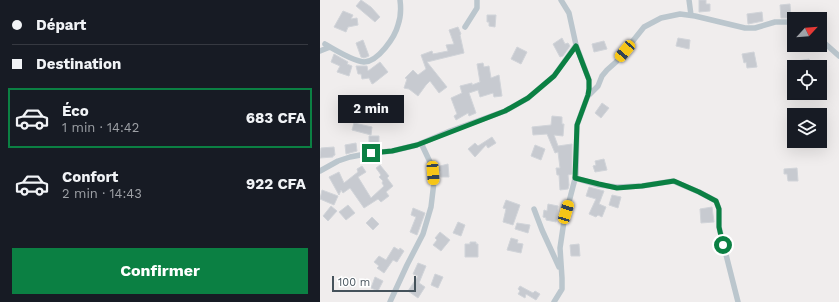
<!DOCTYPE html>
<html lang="fr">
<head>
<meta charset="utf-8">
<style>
  :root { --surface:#171b24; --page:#20242c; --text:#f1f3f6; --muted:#9ea1a6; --line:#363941; --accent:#0b8043 }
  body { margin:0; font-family:"Work Sans",sans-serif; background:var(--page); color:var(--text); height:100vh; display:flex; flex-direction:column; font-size:15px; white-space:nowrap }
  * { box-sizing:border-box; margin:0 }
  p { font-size:13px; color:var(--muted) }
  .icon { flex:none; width:22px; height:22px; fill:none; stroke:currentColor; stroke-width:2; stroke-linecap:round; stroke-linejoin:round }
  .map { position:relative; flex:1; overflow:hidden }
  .panel { display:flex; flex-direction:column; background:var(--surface); width:320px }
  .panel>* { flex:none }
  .banner { display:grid; align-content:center; height:88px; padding:0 12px; background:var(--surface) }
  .needle { width:26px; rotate:64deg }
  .buttons { position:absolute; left:467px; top:12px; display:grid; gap:8px }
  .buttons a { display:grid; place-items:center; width:40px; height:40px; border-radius:0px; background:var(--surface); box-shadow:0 4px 16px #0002; font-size:20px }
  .scale { position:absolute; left:12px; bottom:10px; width:84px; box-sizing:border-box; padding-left:4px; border:2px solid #45525b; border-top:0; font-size:11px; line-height:14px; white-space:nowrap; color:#45525b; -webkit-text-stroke:3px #fff; paint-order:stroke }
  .end { position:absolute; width:18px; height:18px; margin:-9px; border:5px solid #0b8043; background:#fff; box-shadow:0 0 0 2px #fff }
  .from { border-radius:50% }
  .bubble { position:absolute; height:28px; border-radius:0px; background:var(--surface); box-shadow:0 4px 16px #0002; font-size:13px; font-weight:700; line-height:28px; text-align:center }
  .car { position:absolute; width:12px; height:24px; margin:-12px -6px; border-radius:5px; box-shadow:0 0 3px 1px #0007; background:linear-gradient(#f5c518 24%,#345 0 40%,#f5c518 0 76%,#345 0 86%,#f5c518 0) }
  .banner b { display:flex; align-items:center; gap:14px; height:38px; font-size:15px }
  .banner b+b { border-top:1px solid var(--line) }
  .banner i { width:10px; height:10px; background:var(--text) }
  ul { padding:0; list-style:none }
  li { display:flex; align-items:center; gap:12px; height:60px; margin:0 8px 6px; padding:0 4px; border:2px solid transparent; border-radius:0px }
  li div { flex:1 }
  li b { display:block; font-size:15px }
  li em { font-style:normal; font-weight:700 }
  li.active { border-color:var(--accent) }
  li>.icon { width:36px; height:36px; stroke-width:1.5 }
  .action { display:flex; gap:8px; margin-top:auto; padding:8px 12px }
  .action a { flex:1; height:46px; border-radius:0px; background:var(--accent); color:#fff; font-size:16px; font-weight:700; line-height:46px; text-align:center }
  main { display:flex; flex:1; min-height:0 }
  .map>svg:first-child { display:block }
</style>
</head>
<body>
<main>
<section class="panel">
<div class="banner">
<b><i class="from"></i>Départ</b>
<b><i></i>Destination</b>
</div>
<ul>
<li class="active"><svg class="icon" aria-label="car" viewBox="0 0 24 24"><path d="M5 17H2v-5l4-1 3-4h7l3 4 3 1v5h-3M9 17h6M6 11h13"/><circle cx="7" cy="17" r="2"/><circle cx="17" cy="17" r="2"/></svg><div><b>Éco</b><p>1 min · 14:42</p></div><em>683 CFA</em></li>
<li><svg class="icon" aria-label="car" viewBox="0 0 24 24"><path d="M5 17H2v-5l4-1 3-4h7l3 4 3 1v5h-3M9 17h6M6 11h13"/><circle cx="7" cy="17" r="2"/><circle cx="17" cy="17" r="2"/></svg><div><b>Confort</b><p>2 min · 14:43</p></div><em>922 CFA</em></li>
</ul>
<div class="action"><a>Confirmer</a></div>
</section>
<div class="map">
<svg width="519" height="302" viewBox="0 0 519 302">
  <rect width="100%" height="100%" fill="#f0eded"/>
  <!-- building -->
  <path fill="#c7cad0" stroke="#d1d4d9" d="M41,0L51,7L60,17L55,22L36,6Z
    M379,0H386V4H390V11L379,12Z
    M470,4L471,18H461L460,5Z
    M23,11L33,15L31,19L37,18L38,25L28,27L26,32L14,27Z
    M442,12L443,21L428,24L427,14Z
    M167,15H176L175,27L169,26V22H167Z
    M138,27L141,34L140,35L144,53L107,62L127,87L119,93L110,81L106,85L98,96L89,89L84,88L87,79L85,78L93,70L98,75L106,69L101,55L112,51L113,54L128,51L126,45L134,44L129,30Z
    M242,38L245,44L248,43L250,46L243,56L240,57L233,44Z
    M358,38L370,40L369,49L356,46Z
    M43,40L49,56L44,58L41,57L36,43Z
    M284,41L287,49L274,52L272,44Z
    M197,47L207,52L201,64L191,59Z
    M434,52L437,67L427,68L426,62L424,63L422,54Z
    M14,54L28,62L27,64L32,66L29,76L17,72L20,66L11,62Z
    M489,59L491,66L488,67H478L477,61Z
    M60,62L68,72L54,83L52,84L49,78L42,79L41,74H38L36,66H47L48,71Z
    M163,63L164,67L169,66L171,78L179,75L182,96L174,97L173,93L160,97L158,90L149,93L156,113L149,116L148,113L136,120L134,116L137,114L131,98L142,93L140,86L152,83V85L160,82L157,64Z
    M282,103L289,108L281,118L275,113Z
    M232,116L242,117V124H244L243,136L234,135L238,146L252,144V174L248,175L249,185L248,189L240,190L239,175H237L236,168H240L238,152L235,153L227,134L213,135L212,127L231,125Z
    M34,123L52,127L51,135L32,130Z
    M49,136H59V148L52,149V146H49Z
    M172,137L176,143L168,148L166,145L155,157L148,149L155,143L158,146Z
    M36,143L37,151L26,154L25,145Z
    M215,145L225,149L221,160L211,156Z
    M14,147L15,155L13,156V157L0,158L1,148Z
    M284,159L287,170L275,172L273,166L276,165L275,161Z
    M128,164L129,177H121L120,171H117L116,167Z
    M60,165L69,176L67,178L73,186L66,192L69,196L61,202L58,199L44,208L30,188L23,193L21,190L19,195L9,177L19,172L24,183L38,172L37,169L42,166L46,172L38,177L51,198L64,186L62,183L63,181L59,177L61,175L56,168Z
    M477,168L478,181H468L467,174H464V169Z
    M269,187L284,191L279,204L286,207L282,217L278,215L276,217L269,214L276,199L266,196Z
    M2,190L18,196L14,205L0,199Z
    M292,195L301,197L298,208L289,205Z
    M186,200L200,205L193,225L183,222L186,209L183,208Z
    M228,204L238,206L236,222L226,220V218L223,217L224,210L227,211Z
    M28,205L35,213L26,220L19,212Z
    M11,206L17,211L8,221L3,216Z
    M392,207L394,222L381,223L380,209Z
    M93,208L105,213L97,235L90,232L96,217L91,215Z
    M52,217L59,224L53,230L46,223Z
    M138,222L145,225L141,236L133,233Z
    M197,223L210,225L208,233L195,229Z
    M120,232L130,240L121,251L113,245L117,240L115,238Z
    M191,238L198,240L197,243L203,244L201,253L187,250Z
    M150,242H156V244H158V257H145V244H150Z
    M259,244L260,256H251L250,245Z
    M74,247L79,250L80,248L84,251L77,262L73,260L64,273L57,268L59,266L54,262L59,256L66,260Z
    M98,263L106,266L99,283L105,287L98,298L88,291L98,276L93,274Z
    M115,274L123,277L118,288L111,285Z
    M55,277L63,281L58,291L51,288Z
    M200,286L213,293L215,291L220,294L216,300L206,294L205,298L198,294L200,291L198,289Z"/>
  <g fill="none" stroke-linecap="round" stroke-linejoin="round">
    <!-- street -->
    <path stroke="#bbc6cd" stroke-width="5.5" d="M369,0L371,15
      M145,27L157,8V0
      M500,39L519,56
      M5,44C15,50 33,61 44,62C58,62 75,37 78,25C81,17 81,8 80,0
      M0,51L10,47
      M269,95L278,86L282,76L287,70L296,62L324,27L341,18L360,14L375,16L425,28H435L455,22H474
      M0,171L18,161L30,157L51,153L72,151L97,145L130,131L185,111L208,98L234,76L256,45
      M255,178L279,185L297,187L322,186L353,181L379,192L396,201L399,209V227L418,302
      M214,209L222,230L239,267
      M70,302L87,265L103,234L111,207L114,182L113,173L110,162L101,143
      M234,302L242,289V278L240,248L244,221L256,175L257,125L268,95L269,89V80L256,45L249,13L241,0"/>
  </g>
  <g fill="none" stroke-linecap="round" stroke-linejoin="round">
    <!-- route -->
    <path stroke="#0b8043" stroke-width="5" d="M51,153L72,151L97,145L185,111L208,98L234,76L256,46L269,80V89L268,95L257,125L255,178L279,184L297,188L322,186L354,181L379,192L396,201L399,209V227L403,245"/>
  </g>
</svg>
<div class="buttons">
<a><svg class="needle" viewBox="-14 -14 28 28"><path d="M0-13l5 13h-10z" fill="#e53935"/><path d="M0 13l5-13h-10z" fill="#9ea1a6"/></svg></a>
<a><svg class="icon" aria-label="locate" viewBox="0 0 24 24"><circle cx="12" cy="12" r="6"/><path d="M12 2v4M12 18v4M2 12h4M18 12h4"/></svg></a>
<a><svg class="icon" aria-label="layers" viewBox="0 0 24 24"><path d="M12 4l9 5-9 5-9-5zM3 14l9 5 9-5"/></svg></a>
</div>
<div class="scale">100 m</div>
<i class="end from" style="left:403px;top:245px"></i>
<i class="end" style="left:51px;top:153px"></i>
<div class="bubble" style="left:18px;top:95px;width:66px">2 min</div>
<i class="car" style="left:305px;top:51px;rotate:220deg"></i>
<i class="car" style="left:113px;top:173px;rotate:176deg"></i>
<i class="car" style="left:246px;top:212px;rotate:17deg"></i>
</div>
</main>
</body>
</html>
